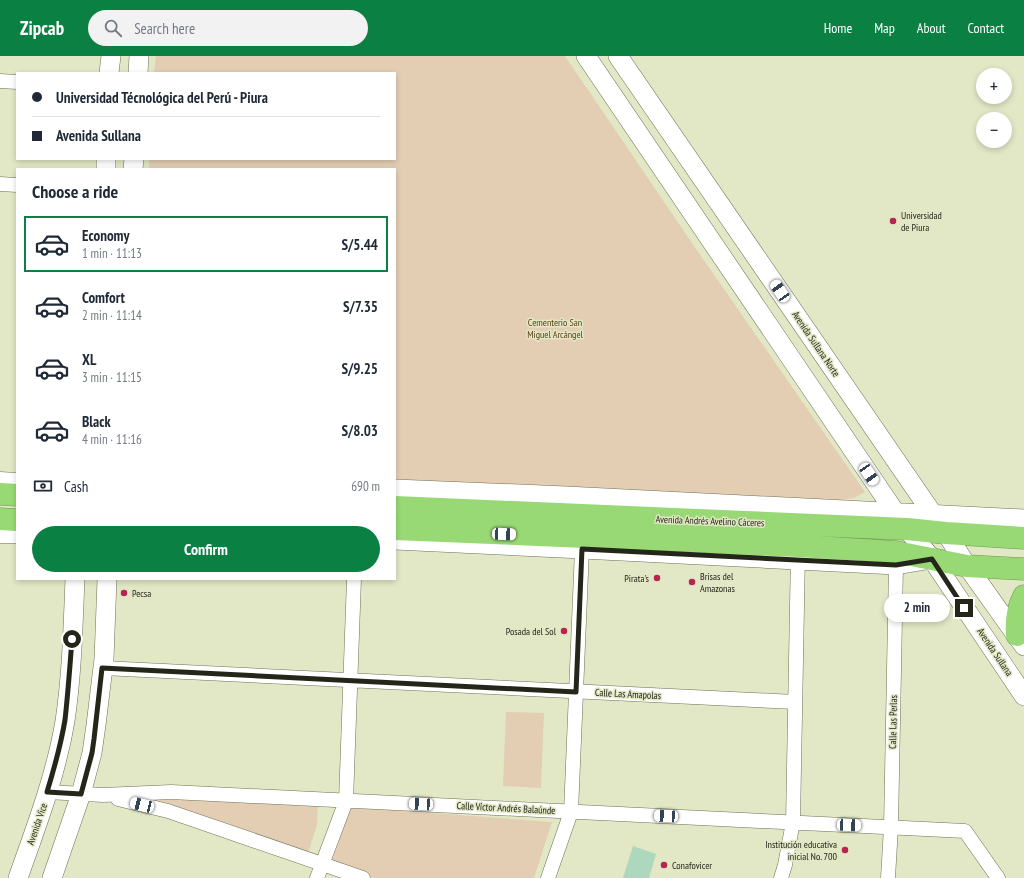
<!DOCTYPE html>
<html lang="en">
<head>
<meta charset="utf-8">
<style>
  :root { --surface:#fff; --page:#f2f2f3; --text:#1f2937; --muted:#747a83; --line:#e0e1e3; --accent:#0b8043 }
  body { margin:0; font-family:"PT Sans Narrow",sans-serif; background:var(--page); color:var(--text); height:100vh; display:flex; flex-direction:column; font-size:15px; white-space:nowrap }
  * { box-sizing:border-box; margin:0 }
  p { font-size:13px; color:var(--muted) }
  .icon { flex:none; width:22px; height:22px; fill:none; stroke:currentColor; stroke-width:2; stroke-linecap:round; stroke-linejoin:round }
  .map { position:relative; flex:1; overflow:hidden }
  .sheet { position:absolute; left:16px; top:112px; width:380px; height:412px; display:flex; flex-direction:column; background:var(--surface); border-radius:0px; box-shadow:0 2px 6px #0003 }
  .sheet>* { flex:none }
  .guide { position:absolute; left:16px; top:16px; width:380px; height:88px; border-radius:0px; box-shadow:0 2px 6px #0003; display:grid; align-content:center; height:88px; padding:0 16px; background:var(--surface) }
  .buttons { position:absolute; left:976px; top:12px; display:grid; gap:8px }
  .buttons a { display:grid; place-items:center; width:36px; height:36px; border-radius:50%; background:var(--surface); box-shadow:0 2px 6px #0003; font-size:20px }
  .end { position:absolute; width:18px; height:18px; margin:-9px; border:5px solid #242619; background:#fff; box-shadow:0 0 0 2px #fff }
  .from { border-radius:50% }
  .bubble { position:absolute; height:28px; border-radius:14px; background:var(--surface); box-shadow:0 2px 6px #0003; font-size:13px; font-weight:700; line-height:28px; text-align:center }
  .car { position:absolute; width:12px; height:24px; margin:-12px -6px; border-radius:5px; box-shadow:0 0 3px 1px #0007; background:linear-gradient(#fff 24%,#345 0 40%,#fff 0 76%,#345 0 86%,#fff 0) }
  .guide b { display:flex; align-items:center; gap:14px; height:38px; font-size:15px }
  .guide b+b { border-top:1px solid var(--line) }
  .guide i { width:10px; height:10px; background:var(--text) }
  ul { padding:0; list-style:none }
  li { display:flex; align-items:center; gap:12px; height:56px; margin:0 8px 6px; padding:0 8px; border:2px solid transparent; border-radius:0px }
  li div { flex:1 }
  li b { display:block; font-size:15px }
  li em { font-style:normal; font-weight:700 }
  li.on { border-color:var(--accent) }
  li>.icon { width:36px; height:36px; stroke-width:1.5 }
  h2 { padding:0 16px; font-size:18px; line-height:48px }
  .pay { display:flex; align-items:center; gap:10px; height:44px; padding:0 16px; font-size:15px }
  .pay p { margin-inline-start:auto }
  .cta { display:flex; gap:8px; margin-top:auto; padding:8px 16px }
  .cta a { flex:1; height:46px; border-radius:24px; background:var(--accent); color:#fff; font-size:16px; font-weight:700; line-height:46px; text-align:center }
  header { display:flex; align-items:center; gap:24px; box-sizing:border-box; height:56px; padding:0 20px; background:var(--accent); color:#fff }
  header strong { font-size:19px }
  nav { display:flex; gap:22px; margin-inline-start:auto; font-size:14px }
  .search { width:280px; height:36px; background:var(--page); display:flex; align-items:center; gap:10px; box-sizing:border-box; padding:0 14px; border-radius:22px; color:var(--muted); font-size:15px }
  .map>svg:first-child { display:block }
</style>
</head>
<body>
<header>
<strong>Zipcab</strong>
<div class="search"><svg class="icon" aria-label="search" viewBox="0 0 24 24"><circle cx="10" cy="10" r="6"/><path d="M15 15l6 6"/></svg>Search here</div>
<nav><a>Home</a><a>Map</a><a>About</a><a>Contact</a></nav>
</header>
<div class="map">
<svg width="1024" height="822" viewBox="0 0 1024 822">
  <rect width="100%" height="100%" fill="#e2e7c6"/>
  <!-- green -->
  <path fill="#e3ceb4" d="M156,0H565L694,190L865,436L854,442L840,444L395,425V113H149V103H395V17H154Z
    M506,656L544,657L541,732L503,730Z
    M129,741L318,749L317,769L307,800Z
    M351,751L552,766L534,822H374L331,807Z"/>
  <!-- water -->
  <path fill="#add8bd" d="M633,790L656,798L649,822H623Z"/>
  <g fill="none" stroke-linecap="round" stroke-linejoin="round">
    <!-- street casing -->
    <g stroke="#6e7255" stroke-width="15">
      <path id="street" d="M0,25L17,26
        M0,128L17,129
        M0,423L17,424
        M0,480H17
        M103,612L795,646
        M47,736L103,739L171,736L965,775L998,822
        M118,743L168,755L363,822
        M317,822L346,745L354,523
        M548,822L571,756L582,493
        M781,822L785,809L793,766L798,496
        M888,822L891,771L896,509"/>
    </g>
    <!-- secondary casing -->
    <g stroke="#6e7255" stroke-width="20">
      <path id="secondary" d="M586,0L895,456L907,473L932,503L1024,640
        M618,0L932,457L946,477L967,510L1024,590
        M109,17L111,0
        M138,17L139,0
        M106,113V103
        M133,113L134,103
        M395,433L566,440L1024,463
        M395,484L582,493L896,509L926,504
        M18,822C36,771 56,719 65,665C72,618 73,570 75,523
        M52,822L81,738L92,697L96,669L104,603L107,523"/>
    </g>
    <!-- highway casing -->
    <g stroke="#6f9a55" stroke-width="23">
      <path id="highway" d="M0,438L17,439
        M395,451L907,473L946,477L1024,482
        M0,463L17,464
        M395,473L798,490L896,496L967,510L1024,513
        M1017,579C1016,565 1017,553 1024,540"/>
    </g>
    <!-- street -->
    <use href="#street" stroke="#fff" stroke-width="14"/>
    <!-- secondary -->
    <use href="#secondary" stroke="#fff" stroke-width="19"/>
    <!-- highway -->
    <use href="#highway" stroke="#98d975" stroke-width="22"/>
  </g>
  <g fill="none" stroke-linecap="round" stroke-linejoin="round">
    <!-- route -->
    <path stroke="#242619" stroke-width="5" d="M72,583C70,610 68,637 65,664C61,688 54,713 47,736L81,738L92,697L94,683L102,612L576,636L582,493L896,509L932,503L964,552"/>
  </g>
  <!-- markers -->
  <g fill="#b5254f" stroke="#e2e7c6" stroke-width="1.5">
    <circle cx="893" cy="165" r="4"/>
    <circle cx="657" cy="522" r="4"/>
    <circle cx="692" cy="526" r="4"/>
    <circle cx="124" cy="537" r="4"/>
    <circle cx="564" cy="575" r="4"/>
    <circle cx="845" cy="794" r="4"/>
    <circle cx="664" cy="809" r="4"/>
  </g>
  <g text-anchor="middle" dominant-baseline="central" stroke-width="3" stroke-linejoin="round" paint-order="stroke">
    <!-- poi labels -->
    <g font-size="10" fill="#242619" stroke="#e2e7c6" text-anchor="start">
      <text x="901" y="159">Universidad<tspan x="901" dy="12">de Piura</tspan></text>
      <text x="700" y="520">Brisas del<tspan x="700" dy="12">Amazonas</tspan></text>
      <text x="649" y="522" text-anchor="end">Pirata's</text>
      <text x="132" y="537">Pecsa</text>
      <text x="556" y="575" text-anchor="end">Posada del Sol</text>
      <text x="837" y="788" text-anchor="end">Institución educativa<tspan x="837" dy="12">inicial No. 700</tspan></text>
      <text x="672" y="809">Conafovicer</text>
    </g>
    <!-- park labels -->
    <g font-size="10" fill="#5a3c10" stroke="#e2e7c6">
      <text x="555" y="266">Cementerio San<tspan x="555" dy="12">Miguel Arcángel</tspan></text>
    </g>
    <!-- street labels -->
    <g font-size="10" fill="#242619" stroke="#e2e7c6">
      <text transform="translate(816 288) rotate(56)">Avenida Sullana Norte</text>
      <text transform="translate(710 465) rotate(2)">Avenida Andrés Avelino Cáceres</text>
      <text transform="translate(995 596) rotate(56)">Avenida Sullana</text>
      <text transform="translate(628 638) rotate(3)">Calle Las Amapolas</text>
      <text transform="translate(893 666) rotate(-89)">Calle Las Perlas</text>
      <text transform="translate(506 752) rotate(3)">Calle Víctor Andrés Balaúnde</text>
      <text transform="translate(37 768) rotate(-71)">Avenida Vice</text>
    </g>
  </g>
</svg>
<div class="buttons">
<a>+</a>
<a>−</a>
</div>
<i class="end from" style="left:72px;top:583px"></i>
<i class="end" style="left:964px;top:552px"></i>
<div class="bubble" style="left:884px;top:538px;width:66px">2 min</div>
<i class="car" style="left:780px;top:235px;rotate:326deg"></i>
<i class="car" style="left:869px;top:418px;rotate:146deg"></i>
<i class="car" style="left:504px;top:478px;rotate:92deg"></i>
<i class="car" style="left:421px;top:748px;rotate:273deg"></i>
<i class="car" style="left:142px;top:749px;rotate:284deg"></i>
<i class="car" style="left:666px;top:760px;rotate:273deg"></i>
<i class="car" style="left:849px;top:769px;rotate:92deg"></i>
<div class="guide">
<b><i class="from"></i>Universidad Técnológica del Perú - Piura</b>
<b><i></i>Avenida Sullana</b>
</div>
<section class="sheet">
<h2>Choose a ride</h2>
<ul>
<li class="on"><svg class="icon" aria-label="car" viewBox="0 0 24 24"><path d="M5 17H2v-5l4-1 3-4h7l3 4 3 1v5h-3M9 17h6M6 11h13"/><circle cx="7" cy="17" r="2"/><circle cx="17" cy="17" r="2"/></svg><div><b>Economy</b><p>1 min · 11:13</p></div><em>S/5.44</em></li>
<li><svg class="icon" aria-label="car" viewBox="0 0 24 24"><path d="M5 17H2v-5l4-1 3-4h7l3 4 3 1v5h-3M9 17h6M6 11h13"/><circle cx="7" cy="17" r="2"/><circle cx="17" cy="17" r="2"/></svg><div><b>Comfort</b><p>2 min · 11:14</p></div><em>S/7.35</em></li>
<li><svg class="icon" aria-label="car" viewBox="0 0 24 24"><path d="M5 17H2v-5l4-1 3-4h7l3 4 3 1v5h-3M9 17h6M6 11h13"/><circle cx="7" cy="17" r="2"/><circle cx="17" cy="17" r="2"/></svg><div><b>XL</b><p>3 min · 11:15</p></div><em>S/9.25</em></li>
<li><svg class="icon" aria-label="car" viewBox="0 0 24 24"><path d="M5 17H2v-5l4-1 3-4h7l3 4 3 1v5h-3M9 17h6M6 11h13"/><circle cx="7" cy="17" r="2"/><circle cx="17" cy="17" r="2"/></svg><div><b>Black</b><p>4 min · 11:16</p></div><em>S/8.03</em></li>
</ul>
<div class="pay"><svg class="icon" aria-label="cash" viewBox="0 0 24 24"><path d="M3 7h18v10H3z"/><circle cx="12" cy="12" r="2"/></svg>Cash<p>690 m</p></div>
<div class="cta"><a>Confirm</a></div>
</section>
</div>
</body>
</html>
